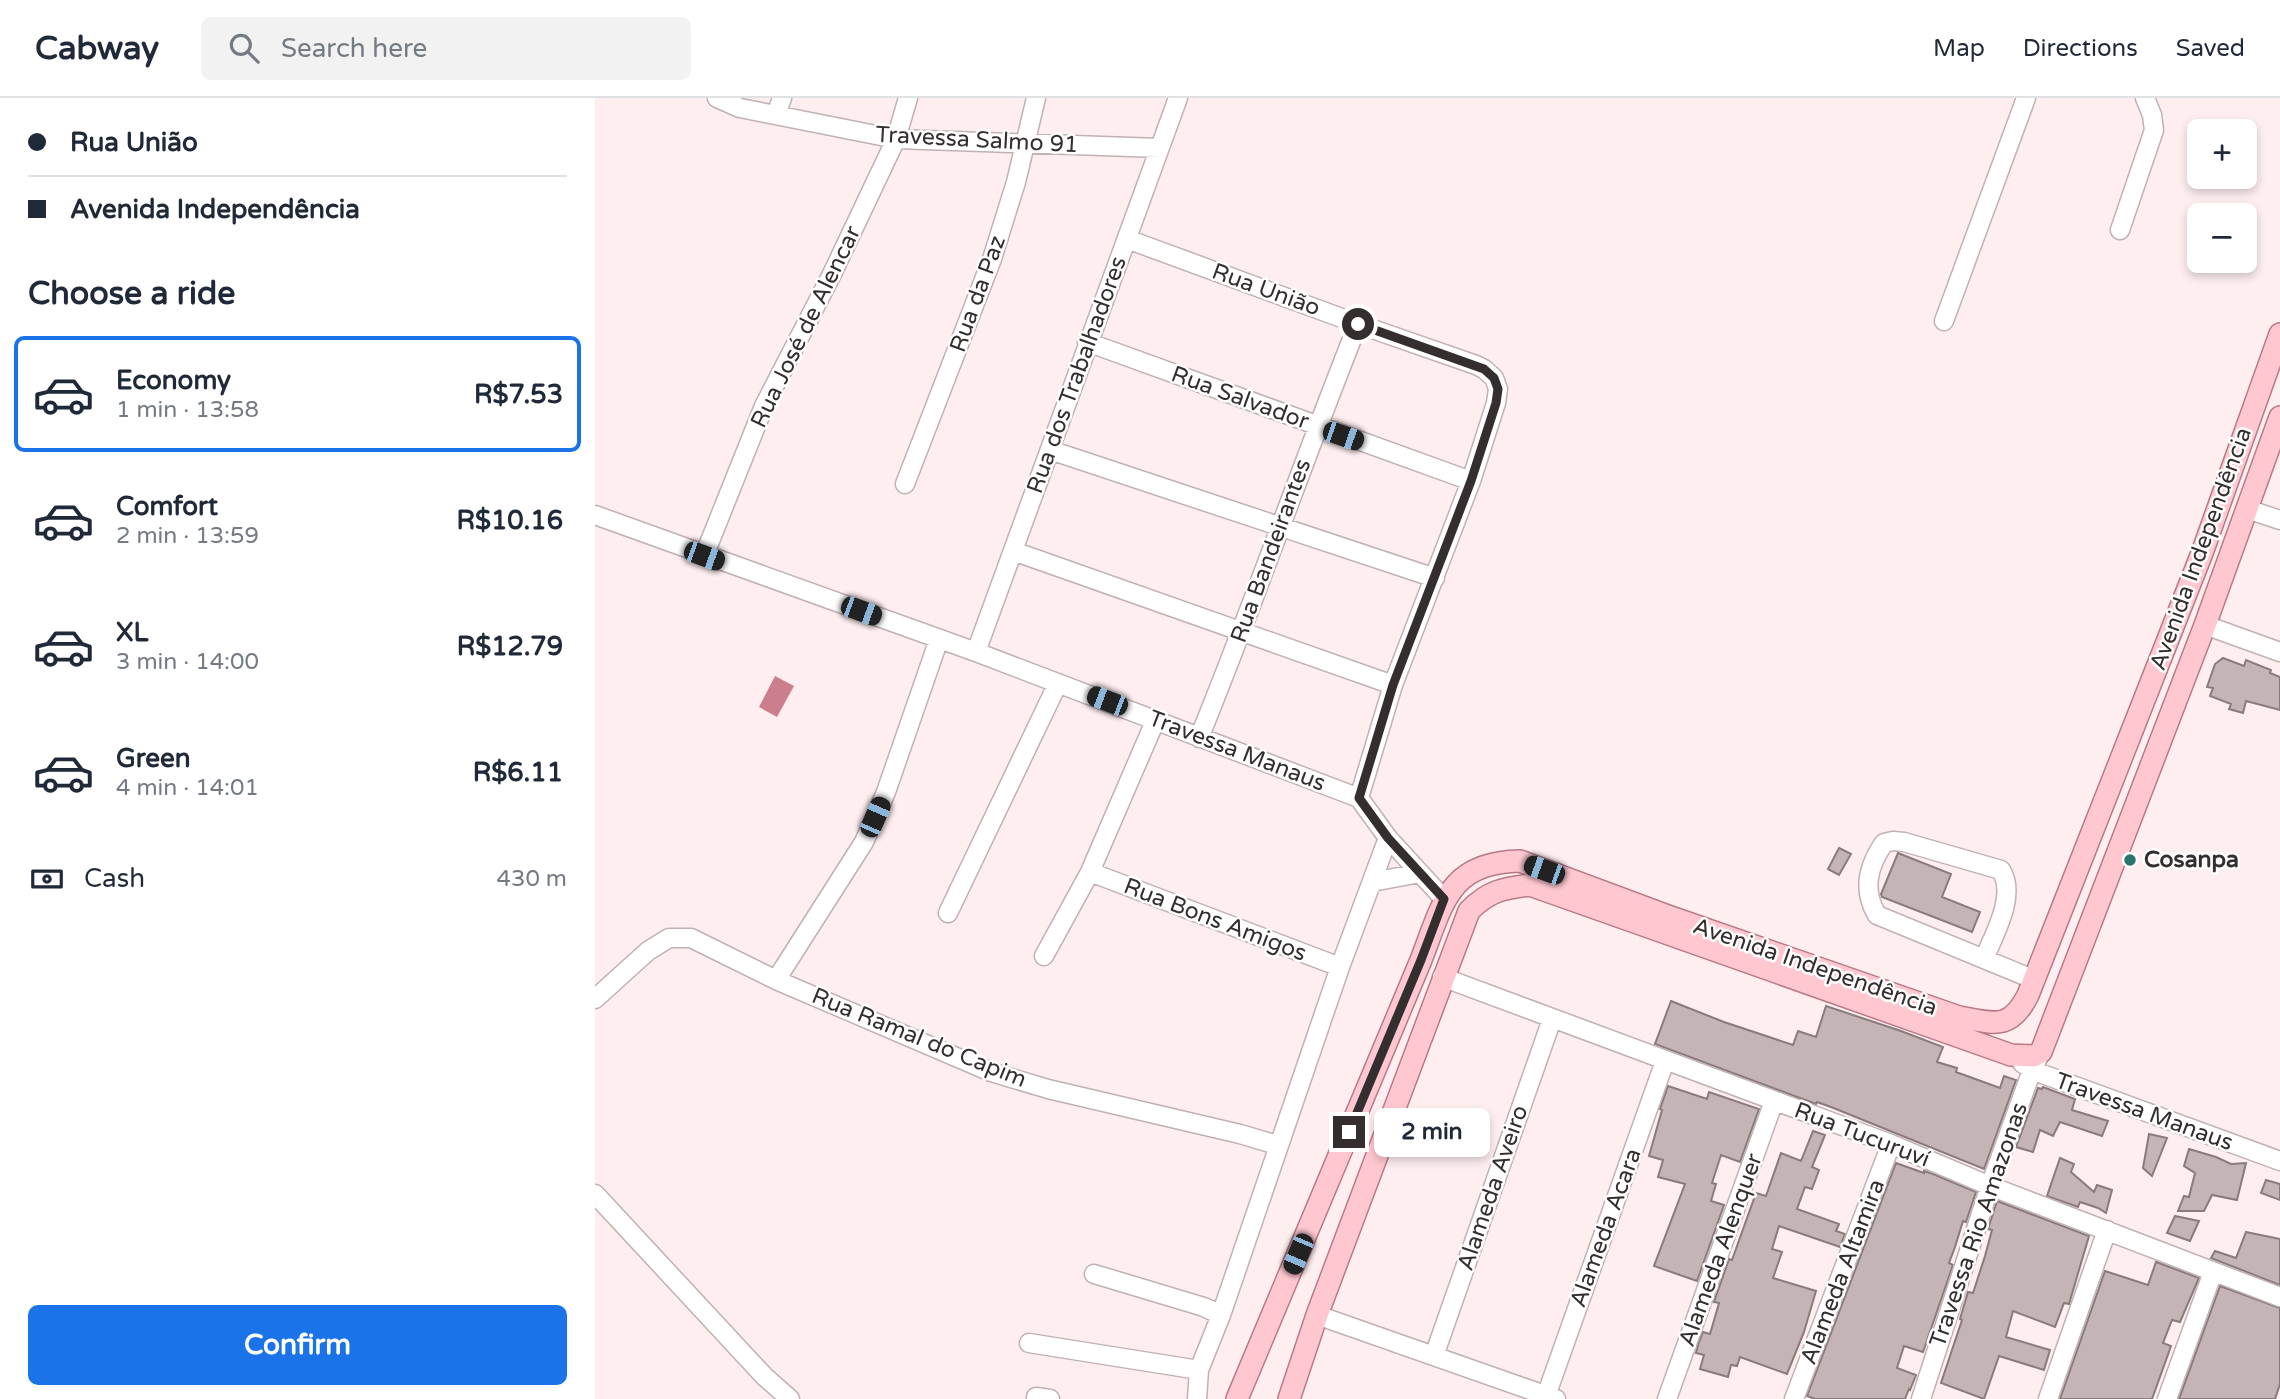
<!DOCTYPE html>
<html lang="en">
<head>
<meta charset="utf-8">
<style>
  :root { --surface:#fff; --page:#f2f2f3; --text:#1f2937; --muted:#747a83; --line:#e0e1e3; --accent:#1a73e8 }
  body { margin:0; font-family:"Varela Round",sans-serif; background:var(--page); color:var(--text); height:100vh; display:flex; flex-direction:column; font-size:26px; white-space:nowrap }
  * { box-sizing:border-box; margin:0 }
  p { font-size:23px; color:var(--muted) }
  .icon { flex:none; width:38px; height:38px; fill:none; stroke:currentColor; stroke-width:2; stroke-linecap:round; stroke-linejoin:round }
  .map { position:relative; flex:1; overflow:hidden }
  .details { display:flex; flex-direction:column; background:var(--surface); width:595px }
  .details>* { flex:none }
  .top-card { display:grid; align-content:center; height:154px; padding:0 28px; background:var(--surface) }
  .tools { position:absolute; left:1592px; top:21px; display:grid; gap:14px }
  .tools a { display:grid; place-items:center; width:70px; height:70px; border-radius:10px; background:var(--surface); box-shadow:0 4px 10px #0003; font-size:35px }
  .end { position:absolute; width:32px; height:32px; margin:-16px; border:9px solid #342e2f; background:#fff; box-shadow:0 0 0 4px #fff }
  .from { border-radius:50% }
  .bubble { position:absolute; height:49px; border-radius:10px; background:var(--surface); box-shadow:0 4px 10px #0003; font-size:23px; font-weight:700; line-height:49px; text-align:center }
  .car { position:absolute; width:21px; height:42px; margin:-21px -10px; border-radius:9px; box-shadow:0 0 5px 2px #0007; background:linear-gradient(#222 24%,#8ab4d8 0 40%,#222 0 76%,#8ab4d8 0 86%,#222 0) }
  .top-card b { display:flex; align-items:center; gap:24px; height:66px; font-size:26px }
  .top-card b+b { border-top:2px solid var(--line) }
  .top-card i { width:18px; height:18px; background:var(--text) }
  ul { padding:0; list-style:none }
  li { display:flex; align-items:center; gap:21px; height:116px; margin:0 14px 10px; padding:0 14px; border:4px solid transparent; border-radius:10px }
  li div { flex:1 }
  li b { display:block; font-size:26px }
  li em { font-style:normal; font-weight:700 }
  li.on { border-color:var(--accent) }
  li>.icon { width:63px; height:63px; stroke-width:1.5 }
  h2 { padding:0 28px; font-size:32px; line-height:84px }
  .pay { display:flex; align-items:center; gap:18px; height:77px; padding:0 28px; font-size:26px }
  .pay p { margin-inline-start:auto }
  .primary-button { display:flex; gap:14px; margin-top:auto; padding:14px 28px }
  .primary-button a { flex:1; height:80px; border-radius:10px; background:var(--accent); color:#fff; font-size:28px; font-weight:700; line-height:80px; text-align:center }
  header { display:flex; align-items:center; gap:42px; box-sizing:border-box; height:98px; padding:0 35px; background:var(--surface); border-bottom:2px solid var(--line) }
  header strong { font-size:33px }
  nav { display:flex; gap:38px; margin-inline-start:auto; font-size:24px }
  .search { width:490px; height:63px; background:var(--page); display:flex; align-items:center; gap:18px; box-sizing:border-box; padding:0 24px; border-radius:10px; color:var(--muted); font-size:26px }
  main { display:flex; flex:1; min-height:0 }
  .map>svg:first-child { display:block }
</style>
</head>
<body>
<header>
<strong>Cabway</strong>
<div class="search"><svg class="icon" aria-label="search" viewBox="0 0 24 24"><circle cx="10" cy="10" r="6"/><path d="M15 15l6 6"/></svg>Search here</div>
<nav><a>Map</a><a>Directions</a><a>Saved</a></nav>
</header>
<main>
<section class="details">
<div class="top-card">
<b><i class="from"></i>Rua União</b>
<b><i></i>Avenida Independência</b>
</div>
<h2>Choose a ride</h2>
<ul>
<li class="on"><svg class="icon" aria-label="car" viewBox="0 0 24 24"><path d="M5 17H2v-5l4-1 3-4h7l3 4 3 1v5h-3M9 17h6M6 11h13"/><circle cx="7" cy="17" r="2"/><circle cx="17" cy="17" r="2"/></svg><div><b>Economy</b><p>1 min · 13:58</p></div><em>R$7.53</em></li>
<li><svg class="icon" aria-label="car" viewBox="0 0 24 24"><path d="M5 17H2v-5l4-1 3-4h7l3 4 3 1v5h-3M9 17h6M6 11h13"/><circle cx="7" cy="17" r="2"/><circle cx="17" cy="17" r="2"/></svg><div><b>Comfort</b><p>2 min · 13:59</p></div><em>R$10.16</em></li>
<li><svg class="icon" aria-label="car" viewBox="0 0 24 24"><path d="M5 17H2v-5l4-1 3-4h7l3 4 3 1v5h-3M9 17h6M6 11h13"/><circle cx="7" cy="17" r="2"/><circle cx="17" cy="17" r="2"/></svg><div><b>XL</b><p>3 min · 14:00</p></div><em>R$12.79</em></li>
<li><svg class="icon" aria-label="car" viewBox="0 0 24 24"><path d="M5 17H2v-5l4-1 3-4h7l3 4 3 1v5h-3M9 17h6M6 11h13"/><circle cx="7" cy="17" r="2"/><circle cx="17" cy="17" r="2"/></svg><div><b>Green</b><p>4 min · 14:01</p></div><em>R$6.11</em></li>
</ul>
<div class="pay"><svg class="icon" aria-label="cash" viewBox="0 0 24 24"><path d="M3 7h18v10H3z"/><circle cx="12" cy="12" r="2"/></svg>Cash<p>430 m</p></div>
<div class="primary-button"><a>Confirm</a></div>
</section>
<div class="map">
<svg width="1685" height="1301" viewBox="0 0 1685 1301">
  <rect width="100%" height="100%" fill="#feeef0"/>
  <!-- water -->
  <path fill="#cb7f8c" d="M180,578L199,588L182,619L164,609Z"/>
  <!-- building -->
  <path fill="#c4b4b6" stroke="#897a7c" stroke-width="2" d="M1628,560L1649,568L1651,562L1676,572L1675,575L1685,579V612L1651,603L1648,615L1634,611L1636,606L1615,598L1618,590L1612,589L1620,566Z
    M1244,750L1256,756L1244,777L1233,771Z
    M1303,755L1356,776L1347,799L1385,814L1377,834L1287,799L1286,796Z
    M1076,903L1129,924L1198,947L1203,933L1221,939L1231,908L1306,933L1348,949L1342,964L1362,970L1361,974L1405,990L1409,978L1421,982L1389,1071L1236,1009L1222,1004L1221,1006L1060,946Z
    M1073,988L1112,1001L1114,994L1164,1011L1145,1064L1126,1057L1117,1085L1121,1086L1116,1103L1129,1107L1102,1183L1059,1168L1090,1086L1063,1079L1068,1062L1054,1058L1067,1012L1065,1011Z
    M1448,989L1480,1001L1477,1012L1513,1023L1507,1038L1465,1024L1458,1038L1445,1032L1438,1054L1421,1049L1443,990L1447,991Z
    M1218,1033L1230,1037L1217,1069L1224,1072L1217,1091L1210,1089L1202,1111L1244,1126L1241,1133L1250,1136L1245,1149L1184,1128L1177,1151L1187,1154L1178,1180L1221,1193L1209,1234L1192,1276L1145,1259L1142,1268L1136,1267L1133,1279L1105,1271L1109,1257L1101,1255L1103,1247L1108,1234L1115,1236L1124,1205L1119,1204L1134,1161L1137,1162L1161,1095L1171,1098L1186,1055L1206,1063Z
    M1554,1036L1572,1040L1557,1078L1548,1070Z
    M1594,1051L1621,1059L1636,1066L1651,1065L1642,1102L1617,1097L1609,1113H1583L1589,1098L1594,1099L1600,1075L1589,1068Z
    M1465,1060L1479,1066L1476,1074L1499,1094L1502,1087L1517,1092L1511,1115L1503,1110L1485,1104L1483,1109L1452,1098Z
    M1301,1065L1329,1075V1073L1338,1076L1381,1094L1371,1124L1368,1123L1360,1149L1354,1165L1358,1167L1328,1254L1309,1248L1302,1270L1321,1277L1315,1292L1314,1291L1310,1301H1220L1212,1298Z
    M1671,1082L1685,1086V1102L1666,1095Z
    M1402,1103L1494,1138L1474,1206L1469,1205L1460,1229L1418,1213L1411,1239L1455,1252L1449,1272L1404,1258L1389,1301L1346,1285L1367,1222L1365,1221L1373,1194L1378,1195L1390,1158L1397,1132L1393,1131Z
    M1580,1118L1604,1123L1595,1143L1572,1135Z
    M1651,1134L1685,1141V1187L1616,1160L1620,1153L1641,1160Z
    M1561,1164L1604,1180L1585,1224L1577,1222L1568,1245L1576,1248L1557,1301H1465L1510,1173L1553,1187Z
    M1625,1188L1685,1210V1286L1680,1301H1584Z"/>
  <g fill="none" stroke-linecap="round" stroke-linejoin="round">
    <!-- minor casing -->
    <g stroke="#c0b1b3" stroke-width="21">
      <path id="minor" d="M122,0L145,10L301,41L564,50
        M181,17L187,0
        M1525,132L1559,32L1557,17L1550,0
        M532,141L763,226L881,267L889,271L899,280L903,291L901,305L876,383L798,587L764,700
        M1349,223L1431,0
        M492,244L876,383
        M455,352L840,480
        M310,386L397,161L421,84L441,0
        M1652,411L1685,422
        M0,417L381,554L764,700L793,740L849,801
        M418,453L798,587
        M109,458L169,308L237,176L301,41L313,0
        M1610,527L1685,554
        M381,554L583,0
        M604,640C660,503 708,363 763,226
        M495,774L745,869
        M777,784L825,775
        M353,815L463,585
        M449,858L495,774L561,621
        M1389,861C1399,836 1422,798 1406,772L1309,744L1298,743L1289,745C1273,768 1267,792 1282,817L1440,882
        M847,879L1296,1046L1395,1088L1685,1199
        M181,882L269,744L291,694L344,541
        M0,901L53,853L74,840H96L181,882L396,974L453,991L645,1036L682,1047
        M1427,965L1442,974L1685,1063
        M0,1096L170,1279L195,1301
        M499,1176L609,1209L626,1217
        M722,1217L961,1301
        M434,1245L604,1272
        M839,1258L957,921
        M951,1298L1070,963
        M441,1299L455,1301
        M602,1301L604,1272L626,1217L745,869L793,740
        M1072,1301L1179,1003
        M1199,1301L1296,1046
        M1326,1301L1395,1088L1437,972L1446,954
        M1453,1301L1512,1132
        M1572,1301L1618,1174"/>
    </g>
    <!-- major casing -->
    <g stroke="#b87a85" stroke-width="24">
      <path id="major" d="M642,1301L826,862C848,805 854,764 925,763L1073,818L1364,919C1399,925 1415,933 1433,897L1607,455L1685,236
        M694,1301L722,1217L874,813C893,793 909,790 935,787L1416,957L1439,958L1446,954L1610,527L1685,319"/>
    </g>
    <!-- minor -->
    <use href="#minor" stroke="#fff" stroke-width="18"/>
    <!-- major -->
    <use href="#major" stroke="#ffc8d1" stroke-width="21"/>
  </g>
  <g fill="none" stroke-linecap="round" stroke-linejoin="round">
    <!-- route -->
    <path stroke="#342e2f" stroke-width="9" d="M754,1034L826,862L849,801L793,740L764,700L798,587L876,383L901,305L903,291L899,280L889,271L763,226"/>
  </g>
  <!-- markers -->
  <circle fill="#2b746e" stroke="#fff" stroke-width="2.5" cx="1535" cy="762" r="7"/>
  <g text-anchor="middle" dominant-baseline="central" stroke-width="5" stroke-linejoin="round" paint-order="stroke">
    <!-- street labels -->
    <g font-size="23" fill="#342e2f" stroke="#fff">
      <text transform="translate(382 42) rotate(3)">Travessa Salmo 91</text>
      <text transform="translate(671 192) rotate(20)">Rua União</text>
      <text transform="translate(383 196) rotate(-70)">Rua da Paz</text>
      <text transform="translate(211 229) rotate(-64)">Rua José de Alencar</text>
      <text transform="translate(482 277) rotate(-70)">Rua dos Trabalhadores</text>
      <text transform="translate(645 300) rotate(20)">Rua Salvador</text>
      <text transform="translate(1606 451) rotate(-70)">Avenida Independência</text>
      <text transform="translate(676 453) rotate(-70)">Rua Bandeirantes</text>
      <text transform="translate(642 653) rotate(21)">Travessa Manaus</text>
      <text transform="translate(620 822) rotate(21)">Rua Bons Amigos</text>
      <text transform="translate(1220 869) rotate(19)">Avenida Independência</text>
      <text transform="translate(324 940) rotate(22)">Rua Ramal do Capim</text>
      <text transform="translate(1549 1014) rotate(20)">Travessa Manaus</text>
      <text transform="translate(1267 1037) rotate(21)">Rua Tucuruví</text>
      <text transform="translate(898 1090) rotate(-71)">Alameda Aveiro</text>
      <text transform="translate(1384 1127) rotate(-71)">Travessa Rio Amazonas</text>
      <text transform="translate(1011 1130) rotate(-70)">Alameda Acara</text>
      <text transform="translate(1126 1152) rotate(-70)">Alameda Alenquer</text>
      <text transform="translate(1248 1174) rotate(-69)">Alameda Altamira</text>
    </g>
    <!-- poi labels -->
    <g font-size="23" font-weight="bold" fill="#342e2f" stroke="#fff" text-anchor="start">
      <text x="1549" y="762">Cosanpa</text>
    </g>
  </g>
</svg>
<div class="tools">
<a>+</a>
<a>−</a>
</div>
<i class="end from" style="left:763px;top:226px"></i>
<i class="end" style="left:754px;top:1034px"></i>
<div class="bubble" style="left:779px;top:1010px;width:116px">2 min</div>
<i class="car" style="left:748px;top:338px;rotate:109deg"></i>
<i class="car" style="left:109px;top:458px;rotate:110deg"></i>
<i class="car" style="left:266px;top:513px;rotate:110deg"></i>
<i class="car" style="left:512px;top:603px;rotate:291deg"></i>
<i class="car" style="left:280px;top:719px;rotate:24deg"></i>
<i class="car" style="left:949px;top:772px;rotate:290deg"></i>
<i class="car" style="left:703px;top:1156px;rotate:203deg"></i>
</div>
</main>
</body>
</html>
